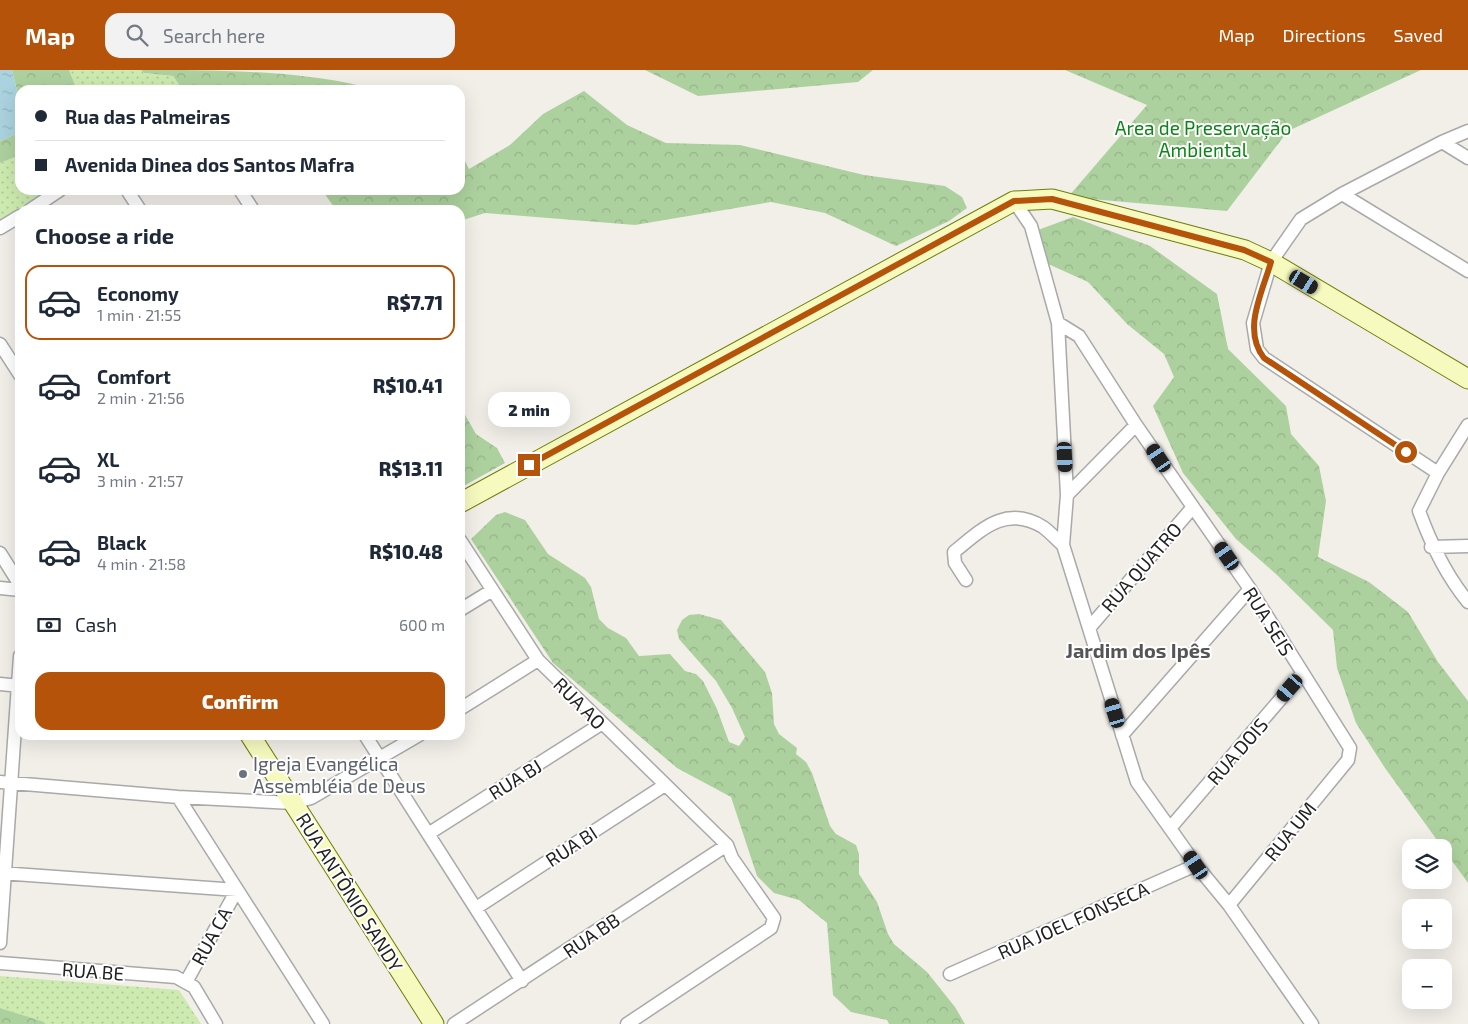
<!DOCTYPE html>
<html lang="en">
<head>
<meta charset="utf-8">
<style>
  :root { --surface:#fff; --page:#f2f2f3; --text:#1f2937; --muted:#747a83; --line:#e0e1e3; --accent:#b45309 }
  body { margin:0; font-family:"Exo 2",sans-serif; background:var(--page); color:var(--text); height:100vh; display:flex; flex-direction:column; font-size:19px; white-space:nowrap }
  * { box-sizing:border-box; margin:0 }
  p { font-size:16px; color:var(--muted) }
  .icon { flex:none; width:28px; height:28px; fill:none; stroke:currentColor; stroke-width:2; stroke-linecap:round; stroke-linejoin:round }
  .map { position:relative; flex:1; overflow:hidden }
  .drawer { position:absolute; left:15px; top:135px; width:450px; height:535px; display:flex; flex-direction:column; background:var(--surface); border-radius:15px; box-shadow:0 5px 20px #0002 }
  .drawer>* { flex:none }
  .guide { position:absolute; left:15px; top:15px; width:450px; height:110px; border-radius:15px; box-shadow:0 5px 20px #0002; display:grid; align-content:center; height:110px; padding:0 20px; background:var(--surface) }
  .buttons { position:absolute; left:1402px; top:769px; display:grid; gap:10px }
  .buttons a { display:grid; place-items:center; width:50px; height:50px; border-radius:10px; background:var(--surface); box-shadow:0 5px 20px #0002; font-size:25px }
  .end { position:absolute; width:22px; height:22px; margin:-11px; border:6px solid #b45309; background:#fff; box-shadow:0 0 0 2px #fff }
  .from { border-radius:50% }
  .bubble { position:absolute; height:35px; border-radius:15px; background:var(--surface); box-shadow:0 5px 20px #0002; font-size:16px; font-weight:800; line-height:35px; text-align:center }
  .car { position:absolute; width:15px; height:30px; margin:-15px -8px; border-radius:6px; box-shadow:0 0 4px 1px #0007; background:linear-gradient(#222 24%,#8ab4d8 0 40%,#222 0 76%,#8ab4d8 0 86%,#222 0) }
  .guide b { display:flex; align-items:center; gap:18px; height:48px; font-size:19px }
  .guide b+b { border-top:1px solid var(--line) }
  .guide i { width:12px; height:12px; background:var(--text) }
  ul { padding:0; list-style:none }
  li { display:flex; align-items:center; gap:15px; height:75px; margin:0 10px 8px; padding:0 10px; border:2px solid transparent; border-radius:15px }
  li div { flex:1 }
  li b { display:block; font-size:19px }
  li em { font-style:normal; font-weight:800 }
  li.on { border-color:var(--accent) }
  li>.icon { width:45px; height:45px; stroke-width:1.5 }
  h2 { padding:0 20px; font-size:22px; line-height:60px }
  .pay { display:flex; align-items:center; gap:12px; height:55px; padding:0 20px; font-size:19px }
  .pay p { margin-inline-start:auto }
  .primary-button { display:flex; gap:10px; margin-top:auto; padding:10px 20px }
  .primary-button a { flex:1; height:58px; border-radius:15px; background:var(--accent); color:#fff; font-size:20px; font-weight:800; line-height:58px; text-align:center }
  header { display:flex; align-items:center; gap:30px; box-sizing:border-box; height:70px; padding:0 25px; background:var(--accent); color:#fff }
  header strong { font-size:24px }
  nav { display:flex; gap:28px; margin-inline-start:auto; font-size:18px }
  .search { width:350px; height:45px; background:var(--page); display:flex; align-items:center; gap:12px; box-sizing:border-box; padding:0 18px; border-radius:15px; color:var(--muted); font-size:19px }
  .map>svg:first-child { display:block }
</style>
</head>
<body>
<header>
<strong>Map</strong>
<div class="search"><svg class="icon" aria-label="search" viewBox="0 0 24 24"><circle cx="10" cy="10" r="6"/><path d="M15 15l6 6"/></svg>Search here</div>
<nav><a>Map</a><a>Directions</a><a>Saved</a></nav>
</header>
<div class="map">
<svg width="1468" height="954" viewBox="0 0 1468 954">
  <defs>
    <pattern id="grass-dots" width="8" height="8" patternUnits="userSpaceOnUse" patternTransform="scale(1.25)"><rect width="8" height="8" fill="#cdebb0"/><path d="M2 2h.1M6 6h.1" fill="none" stroke="#b0c997" stroke-width="1.8" stroke-linecap="round"/></pattern>
    <pattern id="forest-crowns" width="20" height="18" patternUnits="userSpaceOnUse" patternTransform="scale(1.25)"><rect width="20" height="18" fill="#add19e"/><path d="M2 6a3 3 0 1 1 6 0M12 15a3 3 0 1 1 6 0" fill="none" stroke="#95b388"/></pattern>
    <pattern id="water-ripples" width="26" height="14" patternUnits="userSpaceOnUse" patternTransform="scale(1.25)"><rect width="26" height="14" fill="#aad3df"/><path d="M2 4q2-2 4 0t4 0M15 11q2-2 4 0t4 0" fill="none" stroke="#92b5bf"/></pattern>
  </defs>
  <rect width="100%" height="100%" fill="#f2efe9"/>
  <!-- grass -->
  <path fill="url(#grass-dots)" d="M69,0H141L144,3L173,6L183,20H77Z
    M20,85V120H49L0,153V93Z
    M0,906L179,920L201,954H46L0,938Z"/>
  <!-- forest -->
  <path fill="url(#forest-crowns)" d="M12,0H69L77,20H20V33Z
    M141,0C214,0 309,0 376,20H183L173,6L144,3Z
    M645,0H873L858,12L698,26Z
    M1065,0H1421L1288,61L1227,141L1068,127L1147,35Z
    M584,21L627,55L666,73L740,75L864,105L945,116L962,127L967,138L949,151L896,176L825,143L771,132L635,155L485,143L460,151V140H336L322,120H460V81L469,99L510,75L543,44Z
    M20,62V85L0,93V71Z
    M1073,147L1150,176L1217,224L1228,279L1286,336L1291,364L1319,396L1326,431L1318,487L1369,512L1408,542L1438,592L1468,631V813L1385,698L1356,653L1337,598L1333,560L1277,505L1236,469L1183,403L1153,336L1174,307L1164,284L1127,254L1088,212L1046,193L1038,160Z
    M460,336L476,364L497,378L505,393L460,418Z
    M505,442L525,450L548,484L585,508L591,517L599,549L608,558L626,568L639,586L670,584L685,601L696,604L703,611L717,639L729,672L739,676L745,667L732,638L716,611L679,569L677,560L682,550L689,545L699,544L721,550L765,602L772,623L774,654L779,664L797,678L796,684L806,692L812,703L830,756L836,764L856,775L859,784V804L877,832L888,864L894,874L927,902L955,937L965,954H889L887,950L851,942L833,925L827,853L799,830L774,823L757,806L731,727L677,698L553,593L471,469L496,445Z
    M0,938L41,951L46,954H0Z"/>
  <!-- water -->
  <path fill="url(#water-ripples)" d="M0,0H12L20,33V62L0,71Z"/>
  <g fill="none" stroke-linecap="round" stroke-linejoin="round">
    <!-- street casing -->
    <g stroke="#a9a9a9" stroke-width="15">
      <path id="street" d="M1442,72L1468,88
        M127,120L140,140
        M240,120L253,140
        M1342,124L1468,201
        M1014,131L1031,156L1058,253L1067,425L1063,475L1137,712L1196,795L1229,835L1312,954
        M30,140L60,120
        M0,158L20,146
        M1058,253L1079,266L1136,355L1250,519L1350,678L1348,690L1229,835
        M0,274L20,305
        M1468,355L1438,403L1419,441C1431,474 1445,504 1468,532
        M1438,403L1264,288L1257,279L1253,253L1271,192L1301,149L1342,124L1442,72L1468,61
        M1067,425L1136,355
        M460,470L538,590L727,775L732,788L774,848L771,858L627,954
        M1431,477L1468,476
        M0,483L20,515
        M966,510L955,493L954,482C981,460 1006,434 1043,457C1050,462 1057,470 1063,475
        M0,518L20,520
        M460,540L491,521
        M1090,557L1193,437
        M0,614L20,616
        M460,639L538,590
        M365,665L522,911
        M1122,665L1250,519
        M0,712L178,727L293,733L311,728L419,665
        M178,727L323,954
        M1171,757L1302,604
        M428,764L601,654
        M0,803L237,820L186,912
        M476,838L665,715
        M0,873L20,586
        M0,893L176,907L194,917L216,954
        M950,904L1196,795
        M454,954L727,775"/>
    </g>
    <!-- secondary casing -->
    <g stroke="#707d05" stroke-width="21">
      <path id="secondary" d="M460,433L1014,131L1052,129L1245,180L1271,192L1468,309
        M250,665L434,954"/>
    </g>
    <!-- street -->
    <use href="#street" stroke="#fff" stroke-width="12"/>
    <!-- secondary -->
    <use href="#secondary" stroke="#f7fabf" stroke-width="19"/>
  </g>
  <g fill="none" stroke-linecap="round" stroke-linejoin="round">
    <!-- route -->
    <path stroke="#b45309" stroke-width="6" d="M529,395L1014,131L1052,129L1244,180L1271,192C1262,223 1242,260 1264,288L1406,382"/>
  </g>
  <!-- markers -->
  <circle fill="#6b7280" stroke="#fff" stroke-width="2" cx="243" cy="704" r="5"/>
  <g text-anchor="middle" dominant-baseline="central" stroke-width="4" stroke-linejoin="round" paint-order="stroke">
    <!-- park labels -->
    <g font-size="19" fill="#0c8416" stroke="#fff">
      <text x="1203" y="57">Area de Preservação<tspan x="1203" dy="22">Ambiental</tspan></text>
    </g>
    <!-- street labels -->
    <g font-size="19" fill="#222" stroke="#fff">
      <text transform="translate(1141 497) rotate(-49)">RUA QUATRO</text>
      <text transform="translate(1269 551) rotate(58)">RUA SEIS</text>
      <text transform="translate(580 633) rotate(45)">RUA AO</text>
      <text transform="translate(1237 681) rotate(-49)">RUA DOIS</text>
      <text transform="translate(515 709) rotate(-32)">RUA BJ</text>
      <text transform="translate(1290 761) rotate(-51)">RUA UM</text>
      <text transform="translate(571 776) rotate(-33)">RUA BI</text>
      <text transform="translate(350 822) rotate(58)">RUA ANTÔNIO SANDY</text>
      <text transform="translate(1073 850) rotate(-24)">RUA JOEL FONSECA</text>
      <text transform="translate(591 865) rotate(-34)">RUA BB</text>
      <text transform="translate(211 866) rotate(-61)">RUA CA</text>
      <text transform="translate(93 901) rotate(4)">RUA BE</text>
    </g>
    <!-- worship labels -->
    <g font-size="19" fill="#5b616d" stroke="#fff" text-anchor="start">
      <text x="253" y="693">Igreja Evangélica<tspan x="253" dy="22">Assembléia de Deus</tspan></text>
    </g>
    <!-- neighbourhood labels -->
    <g font-size="20" font-weight="bold" fill="#555" stroke="#fff">
      <text x="1138" y="580">Jardim dos Ipês</text>
    </g>
  </g>
</svg>
<div class="buttons">
<a><svg class="icon" aria-label="layers" viewBox="0 0 24 24"><path d="M12 4l9 5-9 5-9-5zM3 14l9 5 9-5"/></svg></a>
<a>+</a>
<a>−</a>
</div>
<i class="end from" style="left:1406px;top:382px"></i>
<i class="end" style="left:529px;top:395px"></i>
<div class="bubble" style="left:488px;top:322px;width:82px">2 min</div>
<i class="car" style="left:1304px;top:212px;rotate:121deg"></i>
<i class="car" style="left:1065px;top:387px;rotate:177deg"></i>
<i class="car" style="left:1159px;top:388px;rotate:326deg"></i>
<i class="car" style="left:1227px;top:486px;rotate:325deg"></i>
<i class="car" style="left:1290px;top:618px;rotate:221deg"></i>
<i class="car" style="left:1115px;top:643px;rotate:343deg"></i>
<i class="car" style="left:1196px;top:795px;rotate:326deg"></i>
<div class="guide">
<b><i class="from"></i>Rua das Palmeiras</b>
<b><i></i>Avenida Dinea dos Santos Mafra</b>
</div>
<section class="drawer">
<h2>Choose a ride</h2>
<ul>
<li class="on"><svg class="icon" aria-label="car" viewBox="0 0 24 24"><path d="M5 17H2v-5l4-1 3-4h7l3 4 3 1v5h-3M9 17h6M6 11h13"/><circle cx="7" cy="17" r="2"/><circle cx="17" cy="17" r="2"/></svg><div><b>Economy</b><p>1 min · 21:55</p></div><em>R$7.71</em></li>
<li><svg class="icon" aria-label="car" viewBox="0 0 24 24"><path d="M5 17H2v-5l4-1 3-4h7l3 4 3 1v5h-3M9 17h6M6 11h13"/><circle cx="7" cy="17" r="2"/><circle cx="17" cy="17" r="2"/></svg><div><b>Comfort</b><p>2 min · 21:56</p></div><em>R$10.41</em></li>
<li><svg class="icon" aria-label="car" viewBox="0 0 24 24"><path d="M5 17H2v-5l4-1 3-4h7l3 4 3 1v5h-3M9 17h6M6 11h13"/><circle cx="7" cy="17" r="2"/><circle cx="17" cy="17" r="2"/></svg><div><b>XL</b><p>3 min · 21:57</p></div><em>R$13.11</em></li>
<li><svg class="icon" aria-label="car" viewBox="0 0 24 24"><path d="M5 17H2v-5l4-1 3-4h7l3 4 3 1v5h-3M9 17h6M6 11h13"/><circle cx="7" cy="17" r="2"/><circle cx="17" cy="17" r="2"/></svg><div><b>Black</b><p>4 min · 21:58</p></div><em>R$10.48</em></li>
</ul>
<div class="pay"><svg class="icon" aria-label="cash" viewBox="0 0 24 24"><path d="M3 7h18v10H3z"/><circle cx="12" cy="12" r="2"/></svg>Cash<p>600 m</p></div>
<div class="primary-button"><a>Confirm</a></div>
</section>
</div>
</body>
</html>
